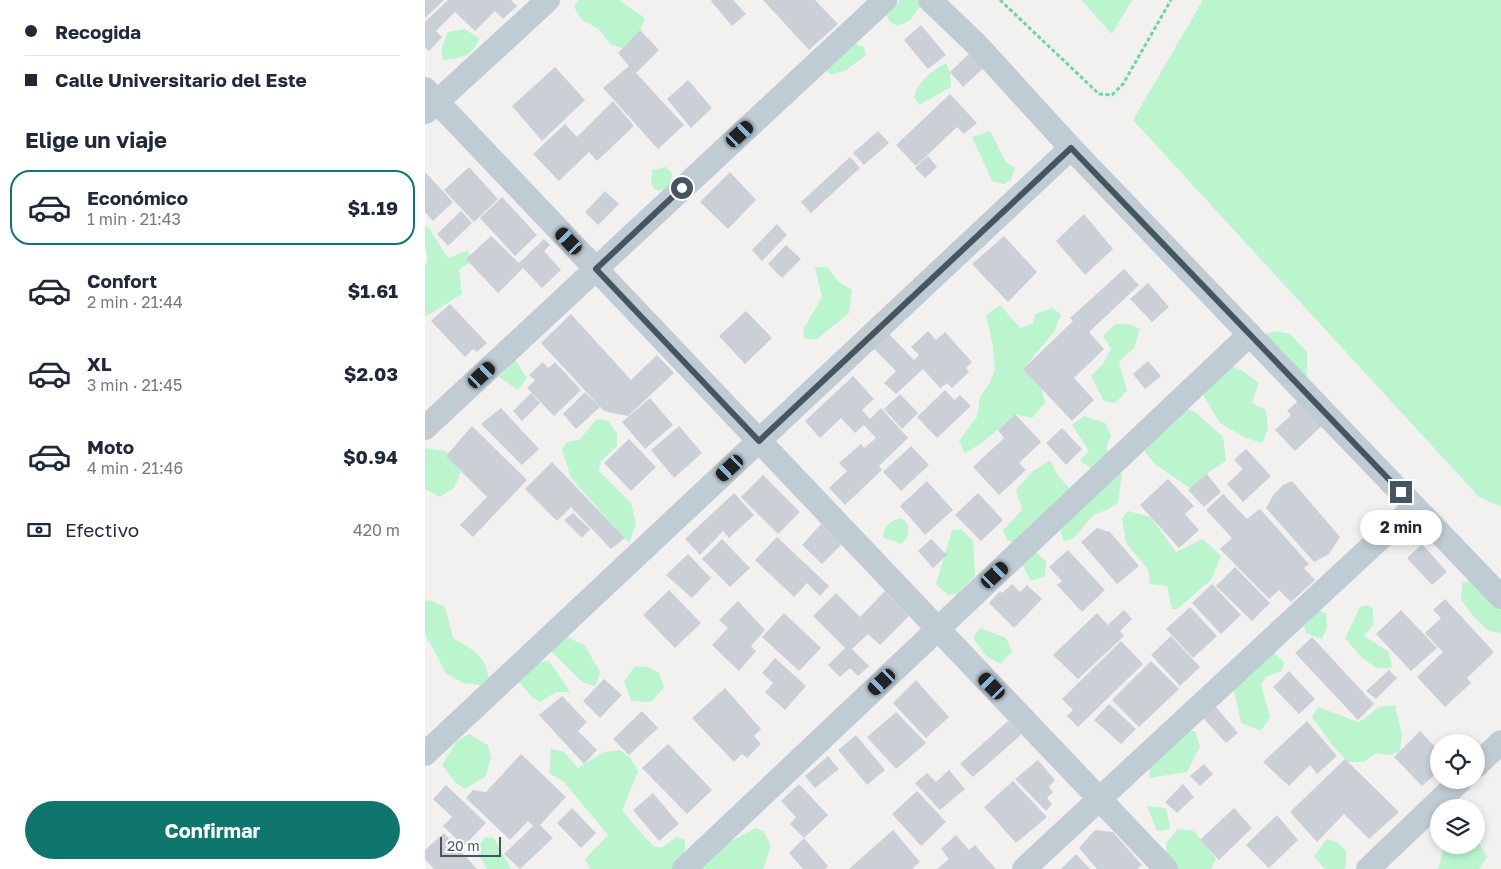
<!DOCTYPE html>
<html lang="es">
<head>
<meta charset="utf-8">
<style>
  :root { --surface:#fff; --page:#f6f6f7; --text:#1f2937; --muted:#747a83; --line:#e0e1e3; --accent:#0f766e }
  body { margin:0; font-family:"Golos Text",sans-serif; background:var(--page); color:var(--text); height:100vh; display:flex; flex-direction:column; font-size:19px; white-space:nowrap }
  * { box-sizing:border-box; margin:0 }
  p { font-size:16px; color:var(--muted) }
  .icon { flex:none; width:28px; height:28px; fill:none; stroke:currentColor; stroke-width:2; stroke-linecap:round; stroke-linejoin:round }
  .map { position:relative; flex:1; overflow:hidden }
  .sheet { display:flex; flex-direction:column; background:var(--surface); width:425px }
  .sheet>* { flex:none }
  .banner { display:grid; align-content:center; height:110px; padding:0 25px; background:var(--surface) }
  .controls { position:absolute; left:1005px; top:734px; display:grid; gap:10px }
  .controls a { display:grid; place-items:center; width:55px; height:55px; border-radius:50%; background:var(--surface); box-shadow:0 2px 8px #0003; font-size:25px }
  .scale { position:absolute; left:15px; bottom:12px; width:61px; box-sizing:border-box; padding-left:5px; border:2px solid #465560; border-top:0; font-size:14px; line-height:18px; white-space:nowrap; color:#465560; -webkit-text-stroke:4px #fff; paint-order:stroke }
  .end { position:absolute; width:22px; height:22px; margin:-11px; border:6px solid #465560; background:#fff; box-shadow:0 0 0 2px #fff }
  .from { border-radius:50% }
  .bubble { position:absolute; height:35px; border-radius:18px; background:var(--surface); box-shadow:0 2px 8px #0003; font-size:16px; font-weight:700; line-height:35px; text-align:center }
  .car { position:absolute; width:15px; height:30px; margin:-15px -8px; border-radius:6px; box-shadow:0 0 4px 1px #0007; background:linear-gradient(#222 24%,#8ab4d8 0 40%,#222 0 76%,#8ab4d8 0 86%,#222 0) }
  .banner b { display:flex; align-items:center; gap:18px; height:48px; font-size:19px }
  .banner b+b { border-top:1px solid var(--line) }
  .banner i { width:12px; height:12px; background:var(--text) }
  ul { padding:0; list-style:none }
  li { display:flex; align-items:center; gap:15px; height:75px; margin:0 10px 8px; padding:0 15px; border:2px solid transparent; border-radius:20px }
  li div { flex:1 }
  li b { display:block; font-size:19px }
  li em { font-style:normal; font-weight:700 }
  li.active { border-color:var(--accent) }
  li>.icon { width:45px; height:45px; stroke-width:1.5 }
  h2 { padding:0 25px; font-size:22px; line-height:60px }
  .pay { display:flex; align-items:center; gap:12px; height:55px; padding:0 25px; font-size:19px }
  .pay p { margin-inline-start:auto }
  .primary-button { display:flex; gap:10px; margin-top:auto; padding:10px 25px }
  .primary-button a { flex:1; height:58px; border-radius:30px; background:var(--accent); color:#fff; font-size:20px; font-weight:700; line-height:58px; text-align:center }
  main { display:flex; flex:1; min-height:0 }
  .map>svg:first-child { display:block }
</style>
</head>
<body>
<main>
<section class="sheet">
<div class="banner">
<b><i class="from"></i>Recogida</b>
<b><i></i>Calle Universitario del Este</b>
</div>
<h2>Elige un viaje</h2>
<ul>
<li class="active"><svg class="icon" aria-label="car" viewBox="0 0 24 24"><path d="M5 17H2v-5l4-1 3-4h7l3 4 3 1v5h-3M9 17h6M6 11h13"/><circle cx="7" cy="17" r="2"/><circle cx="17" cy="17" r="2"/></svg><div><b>Económico</b><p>1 min · 21:43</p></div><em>$1.19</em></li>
<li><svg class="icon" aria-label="car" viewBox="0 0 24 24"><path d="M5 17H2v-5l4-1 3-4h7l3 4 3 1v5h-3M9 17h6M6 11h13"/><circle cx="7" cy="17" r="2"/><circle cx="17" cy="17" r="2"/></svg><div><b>Confort</b><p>2 min · 21:44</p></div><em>$1.61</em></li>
<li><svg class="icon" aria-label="car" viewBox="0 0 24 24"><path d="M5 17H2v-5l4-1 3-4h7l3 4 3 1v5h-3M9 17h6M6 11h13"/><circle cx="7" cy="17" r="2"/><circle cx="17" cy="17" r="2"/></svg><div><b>XL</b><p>3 min · 21:45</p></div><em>$2.03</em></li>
<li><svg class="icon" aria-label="car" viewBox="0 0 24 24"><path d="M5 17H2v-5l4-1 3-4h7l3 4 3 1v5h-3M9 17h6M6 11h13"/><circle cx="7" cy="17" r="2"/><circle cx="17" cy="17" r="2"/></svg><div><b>Moto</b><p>4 min · 21:46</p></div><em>$0.94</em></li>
</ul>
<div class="pay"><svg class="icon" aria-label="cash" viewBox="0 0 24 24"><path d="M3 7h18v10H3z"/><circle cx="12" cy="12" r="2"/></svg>Efectivo<p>420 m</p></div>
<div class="primary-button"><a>Confirmar</a></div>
</section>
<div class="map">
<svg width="1076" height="869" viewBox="0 0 1076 869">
  <rect width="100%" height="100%" fill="#f3f0f0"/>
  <!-- green -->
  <path fill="#baf5cd" d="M153,0H194L220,18L214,33L200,49L185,44L174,29L157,20L149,7Z
    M475,0H496L498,3L485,20L473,26L465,22L461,15Z
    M656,0H707L687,34Z
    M778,0H1076V507L1054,497L708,120Z
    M40,29L54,38C48,57 35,58 18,60L16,50L23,32Z
    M423,44H431L439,47L441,55L421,70L406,75L399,69Z
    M521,63L525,72L526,87L494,105L489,96C495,79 506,72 521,63Z
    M565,131L581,163L590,167L586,180L579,184L567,181L547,137Z
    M241,167L247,173L246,185L239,190H230L226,183L227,170Z
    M0,227L4,228L23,258L42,251L48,261L34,269L37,294L0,317V266L3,259L0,245Z
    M390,267H402L413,281L427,290L424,313L392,339H380L378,330L397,297Z
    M576,305L586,318L596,328L608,323L610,314L627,308L636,314L629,332L598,369L617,389L620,403L607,418L590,414L557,443L540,453L534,441L552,417L555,397L564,384L570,370L568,346L561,315Z
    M690,324H703L715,329L709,348L694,362L702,391L690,403L679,401L666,376L678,364L686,349L678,336Z
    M849,331L865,334L882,352V377H864L833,337Z
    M90,359L102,378L93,390L74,377Z
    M801,364L816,370L834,383L827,403L841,410L843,429L837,443L821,438L795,423L777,393Z
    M756,408L770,412L798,437L801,461L784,472L766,489L730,464L720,452V427Z
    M659,416L680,423L686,435L681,448L697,475L693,503L682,510L669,514L649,538L639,542L635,529L648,507L664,503L676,484V469L665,468L655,460L664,451L647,425Z
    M172,419L183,421L192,434V446L176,461L174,471L206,503L211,524L204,543L146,478L137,449L142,442L154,440Z
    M0,448L21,451L36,472L29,488L15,497L0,489Z
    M625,460L632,474L646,490L630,509L613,517L604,530L591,543L582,540L578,530L597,510L591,490L607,472Z
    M703,511L726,517L751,552L778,539L796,556L786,580L752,609H747L742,586L725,584L723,569L701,543L697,518Z
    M477,518L483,525V536L477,544L457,537C461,525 465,520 477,518Z
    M536,529L548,541L550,576L532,594L523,595L511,584L527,530Z
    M611,552L621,561L620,576L606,581L596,563Z
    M1048,580L1076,591V633L1064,631L1050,618L1036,600L1037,583Z
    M5,600L20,607L28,638C47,649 62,656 64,680L57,685L38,683L21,673L0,634V601Z
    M941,605L948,609V625L939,636L964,652L967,668H951L935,656L920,638L935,607Z
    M891,609L901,613L902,628L897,639L881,633L877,617Z
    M555,628L581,638L587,651L576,664L562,657L548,638Z
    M137,634L160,646L175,672L170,686L157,682L127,652V640Z
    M847,651L859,662L857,671L841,677L836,684L845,717L836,731L816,723L809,690Z
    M124,661L145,692H131L115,702L107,697L93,681L100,664Z
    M210,666L224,667L234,673L239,687L226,702L206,701L199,681Z
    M970,705L977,735L975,751L966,755L951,753L939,762H923L908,746L887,717L893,707L933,722L941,718L953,707Z
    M770,731L775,747L762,772L725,778L722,756L747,732Z
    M44,734L63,745L66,758L60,777L40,789L30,782L17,765L31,742Z
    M126,749L138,751L153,768L179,752L195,750L206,759L213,771L197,811L229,847H238L251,837L259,839C263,851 257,862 247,869H165L160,859L183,835L139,782L124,773Z
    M722,806L741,808L745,829L732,831Z
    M330,828L338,831L346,846L338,869H275L278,857Z
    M753,829L769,831L791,859L786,869H751L741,859V843Z
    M60,837L69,838L86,869H62L51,850Z
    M1051,837L1062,857L1054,869H1013L1020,845H1051Z
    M902,839L912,842L921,851V866L919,869H900L889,856Z"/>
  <!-- building -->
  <path fill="#cbd0d6" d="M0,0H19L0,18Z
    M23,0H86L92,6L78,19L70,11L50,31L30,12L11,31L17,37L4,51L0,47V22Z
    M287,0H308L321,14L307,26L286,1Z
    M338,0H390L413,24L384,50Z
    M496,25L521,55L503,69L479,40Z
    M215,30L234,50L211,73L259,125L233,149L178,88L204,66L193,53Z
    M550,48L564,63L538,87L525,72Z
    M130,67L160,100L117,141L87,106Z
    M263,80L287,108L266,128L242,99Z
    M525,94L552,123L539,134L532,127L491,166L471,145Z
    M188,101L209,126L172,161L164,152L134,181L108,154L140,124L152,137Z
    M453,131L464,143L439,165L428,153Z
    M503,156L512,167L500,178L490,168Z
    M425,157L435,168L386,213L376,202Z
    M44,167L73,199L49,222L19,190Z
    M0,172L28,202L8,221L0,212Z
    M305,172L331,200L303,229L275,202Z
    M180,191L194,204L173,225L160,212Z
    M77,197L112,235L90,256L55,218Z
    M36,211L47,223L23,246L12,234Z
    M659,214L688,249L660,275L631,241Z
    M352,224L362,235L337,261L327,250Z
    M66,236L94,263L119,239L125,245L119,251L136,270L117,288L98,268L73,293L41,259Z
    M579,236L612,272L583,302L547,264Z
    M361,245L376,259L357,278L343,264Z
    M699,269L714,285L664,332L679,349L649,378L669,400L647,421L598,369L648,321L645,318Z
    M723,283L744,307L727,322L705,299Z
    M25,304L62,343L52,352L48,349L40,357L6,321Z
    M321,311L347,338L320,364L294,336Z
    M146,314L206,380L232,355L249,373L203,416L179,411L116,343Z
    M503,331L511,340L520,332L547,362L541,368L544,372L527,388L522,383L515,388L498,369L471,394L459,383L471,371L449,349L464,334L489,360L494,355L486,347Z
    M723,361L736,376L720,389L708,374Z
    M118,362L123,368L130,362L156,390L129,416L102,388L110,380L104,375Z
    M428,376L449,399L437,410L445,419L456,408L483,438L454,466L457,470L420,505L404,488L422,471L414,463L436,444L439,448L451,438L439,425L430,433L416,418L395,438L380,421Z
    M520,390L529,400L535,395L546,406L512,438L492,417Z
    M160,392L175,407L151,429L138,414Z
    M106,393L115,403L97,421L88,411Z
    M475,394L493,413L477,429L459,409Z
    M877,397L901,422L870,451L850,430L866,415L862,411Z
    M225,398L248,425L220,449L197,422Z
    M76,408L114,449L97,465L56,424Z
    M590,414L616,442L594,463L601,470L574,495L548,467L579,438L573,430Z
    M47,426L102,480L48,537L35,525L62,497L21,456Z
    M254,426L277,453L249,478L226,450Z
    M637,428L657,449L641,465L621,443Z
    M204,439L231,467L206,491L179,463Z
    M486,446L504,465L476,491L458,472Z
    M821,449L846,476L818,502L802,484L818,469L809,460Z
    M127,462L200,538L186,549L146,507L132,521L100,489Z
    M782,474L796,492L779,507L763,490Z
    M338,475L375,512L353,534L316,497Z
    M743,479L769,506L760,514L774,530L754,548L715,505Z
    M502,481L528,510L500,535L475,506Z
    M867,481L915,537L904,554L889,562L841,508L849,494L858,485Z
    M309,493L329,515L304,538L298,531L275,555L260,539Z
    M553,493L578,520L556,541L530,515Z
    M798,494L822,519L835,509L884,564L879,568L890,580L866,602L854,590L844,599L795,549L807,538L781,510Z
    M148,513L165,529L157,538L139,520Z
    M396,524L417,544L397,564L377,545Z
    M672,528L685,532L714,566L692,584L656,542Z
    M352,537L404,586L395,596L382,583L369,597L330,560Z
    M297,539L325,568L305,587L277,559Z
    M506,539L522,555L508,568L493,551Z
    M997,544L1022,572L1007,585L982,558Z
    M643,550L680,590L657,612L632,585L637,581L624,567Z
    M263,554L286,578L267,598L241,575Z
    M810,567L845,603L827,621L791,586Z
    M587,584L595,592L602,585L617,599L589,628L564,603L575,591L577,593Z
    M787,584L816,615L796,634L767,603Z
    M244,590L276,623L250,648L218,615Z
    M460,591L484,616L455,645L443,634L427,649L444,666L433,676L425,668L415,677L403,665L420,648L388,616L411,593L435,617Z
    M1020,599L1069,652L1042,678L1046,683L1020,707L992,677L1018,652L1000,633L1016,618L1008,610Z
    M313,601L340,630L326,646L331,651L314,671L287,645L303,628L294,620Z
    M765,607L792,636L768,658L741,629Z
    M699,610L707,619L695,631L699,636L653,679L628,655L672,613L683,625Z
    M976,610L1012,648L986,671L951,634Z
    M359,613L396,648L374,671L337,637Z
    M746,636L775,667L755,686L726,655Z
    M887,637L949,704L933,720L870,653Z
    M696,641L718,664L653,727L642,716L648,710L637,699Z
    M350,658L381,686L360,710L340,692L348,683L337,673Z
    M726,661L754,689L714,727L687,700Z
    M964,670L972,678L951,699L941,691Z
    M864,671L890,699L874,714L848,687Z
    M179,679L197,695L175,718L158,701Z
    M491,680L524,717L501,738L468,703Z
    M300,688L336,729L329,736L336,744L322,758L317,754L309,762L267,718Z
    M137,696L162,722L153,731L172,750L159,764L114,715Z
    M684,704L711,729L696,744L669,720Z
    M790,706L813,733L801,743L778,718Z
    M217,711L233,728L204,755L188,739Z
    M471,712L501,743L471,769L442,737Z
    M583,721L597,734L548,777L535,764Z
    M882,721L912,756L892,774L885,765L864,786L838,762Z
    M995,731L1014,751V771L997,786L969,757Z
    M431,735L460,770L442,785L413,750Z
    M243,744L287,790L262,814L217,768Z
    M96,754L141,797L115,825L128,838L95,869L79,854L108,826L103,821L85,840L41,798L48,790L61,792Z
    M403,756L414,769L390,788L380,776Z
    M920,759L974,812L944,839L919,814L892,842L865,812Z
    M613,760L630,780L624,787L628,792L622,798L627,804L621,811L590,779Z
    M779,764L788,774L775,786L765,776Z
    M524,770L540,789L515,810L490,783L502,773L511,782Z
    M588,781L622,817L591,843L559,807Z
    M374,784L403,815L379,838L365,824L371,817L356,801Z
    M758,784L769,797L752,813L740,802Z
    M21,785L61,823L39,846L18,826L27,817L8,799Z
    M492,791L521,822L496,846L467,814Z
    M228,793L254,824L234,841L208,810Z
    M147,808L171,833L156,848L132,823Z
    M809,808L827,828L794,860L775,840Z
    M852,815L873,840L844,868L821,845Z
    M468,830L495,862L487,869H424Z
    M670,830L688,832L717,865L712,869H672L654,848Z
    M19,833L52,869H9L0,859V850Z
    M531,835L544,850L550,845L571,869H512L524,859L516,849Z
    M379,838L403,866L400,869H378L364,853Z
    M651,854L665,869H636Z"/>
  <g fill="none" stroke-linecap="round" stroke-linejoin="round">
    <!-- path -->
    <path stroke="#6ed79c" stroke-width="3" stroke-dasharray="4 2.5" stroke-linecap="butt" d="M575,0L674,94L687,95L698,84L746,0"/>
    <!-- street -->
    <path stroke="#bfccd3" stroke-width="24" d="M505,0L552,45L646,148L1076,597
      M0,89L741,869
      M1,112L123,0
      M0,428L460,0
      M0,754L646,148
      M1051,766L1076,742
      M259,869L824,335
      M599,869L989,507
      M943,869L1036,780"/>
  </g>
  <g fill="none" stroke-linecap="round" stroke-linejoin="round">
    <!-- route -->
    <path stroke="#465560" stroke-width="6" d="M257,188L171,269L334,441L646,148L976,492"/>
  </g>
</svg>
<div class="controls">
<a><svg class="icon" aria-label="locate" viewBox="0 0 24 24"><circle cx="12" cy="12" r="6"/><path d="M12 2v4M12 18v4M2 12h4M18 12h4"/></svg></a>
<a><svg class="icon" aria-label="layers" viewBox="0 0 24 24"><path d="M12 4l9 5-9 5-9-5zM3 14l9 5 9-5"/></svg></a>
</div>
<div class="scale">20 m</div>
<i class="end from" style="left:257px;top:188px"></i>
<i class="end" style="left:976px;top:492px"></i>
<div class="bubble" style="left:935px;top:510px;width:82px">2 min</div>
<i class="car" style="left:315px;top:134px;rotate:47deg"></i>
<i class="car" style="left:144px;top:241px;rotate:317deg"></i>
<i class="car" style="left:57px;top:375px;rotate:47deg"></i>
<i class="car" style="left:305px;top:468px;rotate:227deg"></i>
<i class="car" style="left:570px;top:575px;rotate:47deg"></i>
<i class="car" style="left:457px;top:682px;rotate:227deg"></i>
<i class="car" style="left:567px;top:686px;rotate:316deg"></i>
</div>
</main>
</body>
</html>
